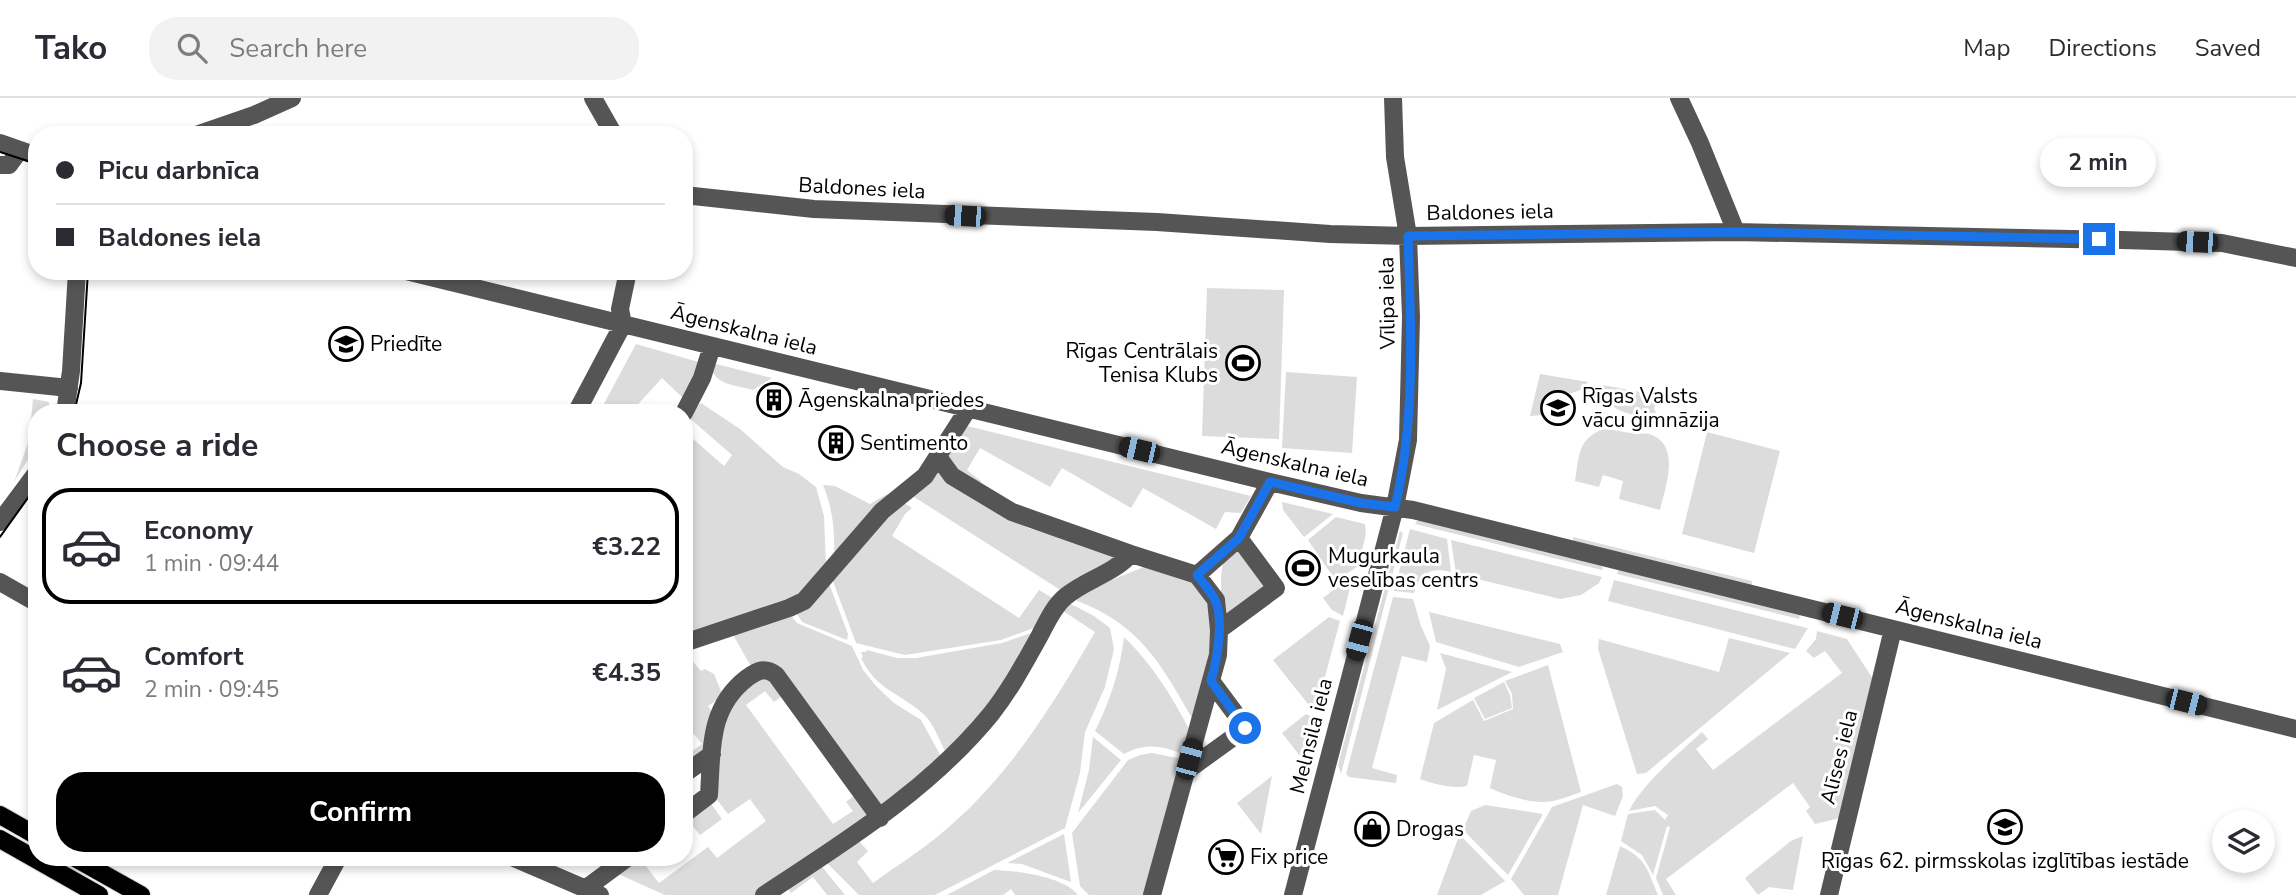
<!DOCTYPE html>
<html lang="en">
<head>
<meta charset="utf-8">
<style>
  :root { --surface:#fff; --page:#f2f2f3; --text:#2b2b33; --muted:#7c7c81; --line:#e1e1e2; --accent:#000 }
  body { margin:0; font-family:"Nunito Sans",sans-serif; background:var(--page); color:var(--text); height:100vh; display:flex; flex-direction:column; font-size:26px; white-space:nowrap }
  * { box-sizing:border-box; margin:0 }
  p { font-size:23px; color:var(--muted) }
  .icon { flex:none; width:38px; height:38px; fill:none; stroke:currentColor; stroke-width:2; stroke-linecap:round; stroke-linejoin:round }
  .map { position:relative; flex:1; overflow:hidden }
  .sheet { position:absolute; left:28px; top:306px; width:665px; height:462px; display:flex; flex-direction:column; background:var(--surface); border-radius:28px; box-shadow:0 4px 10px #0003 }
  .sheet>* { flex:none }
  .guide { position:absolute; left:28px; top:28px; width:665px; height:154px; border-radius:28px; box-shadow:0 4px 10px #0003; display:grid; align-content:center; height:154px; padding:0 28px; background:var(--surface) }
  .buttons { position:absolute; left:2212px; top:712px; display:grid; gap:14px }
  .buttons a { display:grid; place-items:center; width:63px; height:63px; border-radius:50%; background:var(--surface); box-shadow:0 4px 10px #0003; font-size:35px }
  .end { position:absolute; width:32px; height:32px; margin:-16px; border:9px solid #1a73e8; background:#fff; box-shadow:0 0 0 4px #fff }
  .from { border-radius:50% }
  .bubble { position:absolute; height:49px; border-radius:24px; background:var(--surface); box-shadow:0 4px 10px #0003; font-size:23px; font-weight:700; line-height:49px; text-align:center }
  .car { position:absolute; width:21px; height:42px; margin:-21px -10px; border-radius:9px; box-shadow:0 0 5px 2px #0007; background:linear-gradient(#222 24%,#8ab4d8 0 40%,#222 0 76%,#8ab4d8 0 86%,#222 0) }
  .guide b { display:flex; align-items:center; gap:24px; height:66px; font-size:26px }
  .guide b+b { border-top:2px solid var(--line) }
  .guide i { width:18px; height:18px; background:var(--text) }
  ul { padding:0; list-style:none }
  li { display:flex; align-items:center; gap:21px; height:116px; margin:0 14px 10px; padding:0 14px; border:4px solid transparent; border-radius:28px }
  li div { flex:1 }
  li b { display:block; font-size:26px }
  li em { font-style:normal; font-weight:700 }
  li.current { border-color:var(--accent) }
  li>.icon { width:63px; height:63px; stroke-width:1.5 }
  h2 { padding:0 28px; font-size:32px; line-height:84px }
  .cta { display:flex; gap:14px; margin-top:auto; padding:14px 28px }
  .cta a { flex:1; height:80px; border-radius:28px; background:var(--accent); color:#fff; font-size:28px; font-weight:700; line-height:80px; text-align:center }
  header { display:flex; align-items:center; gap:42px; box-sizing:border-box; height:98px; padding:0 35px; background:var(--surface); border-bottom:2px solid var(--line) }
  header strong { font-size:33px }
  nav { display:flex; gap:38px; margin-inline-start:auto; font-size:24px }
  .search { width:490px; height:63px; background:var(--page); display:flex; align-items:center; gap:18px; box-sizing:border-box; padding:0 24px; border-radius:28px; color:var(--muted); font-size:26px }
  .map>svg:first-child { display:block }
</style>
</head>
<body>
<header>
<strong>Tako</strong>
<div class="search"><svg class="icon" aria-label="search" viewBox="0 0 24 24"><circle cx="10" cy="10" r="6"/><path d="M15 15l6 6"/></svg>Search here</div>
<nav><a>Map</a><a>Directions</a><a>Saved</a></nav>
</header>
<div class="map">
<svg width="2296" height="797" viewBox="0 0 2296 797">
  <rect width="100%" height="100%" fill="#fff"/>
  <!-- green -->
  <path fill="#dcdcdc" d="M1207,190L1284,192L1279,341L1202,338Z
    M636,246L702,265L686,303L662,280L630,315H599Z
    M712,265L772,280L753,292C736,287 710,287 712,265Z
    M1286,274L1357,279L1352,355L1282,350Z
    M1540,276L1588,284L1583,291L1560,299L1543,317L1530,318Z
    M1602,287L1674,300L1668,307L1663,303L1656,306L1654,311L1657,316C1637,322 1601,312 1602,287Z
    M33,301L49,304V315H37V347L14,384L29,342Z
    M701,305L740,331L783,369L799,376L816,389L824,418L826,468L798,501L684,540V333L724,368L732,357L687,318Z
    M963,327L1251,398L1241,415L1225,414L1216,431L1143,390L1131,410L1062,370L1050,389L980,350L967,372L981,383L977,391L943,359Z
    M1604,331C1613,331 1621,334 1631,335C1638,337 1645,334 1652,337C1681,349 1665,390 1660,412L1619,401L1623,383L1603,377L1599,389L1575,383C1579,360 1577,340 1604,331Z
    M1707,334L1780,353L1754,455L1682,436Z
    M937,366L950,381L1028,430L1121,457L1062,493L911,397Z
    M823,387L835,388L870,406L887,396L893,399L834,460C835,434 833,411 823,387Z
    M900,402L912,410L905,416L892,438L1019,520L1039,492L1056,502L1039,528L1001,542L905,557L856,545L831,478Z
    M1282,404L1333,416L1304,439L1283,412Z
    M1336,419L1365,426L1366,436L1358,468L1336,483L1308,442Z
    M1418,422L1601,468L1603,470L1602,472L1415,426Z
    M1410,431L1447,441L1451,474C1431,469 1420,474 1414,495L1394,493Z
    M1400,433L1403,435L1341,676L1338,667Z
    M1573,439L1752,483V488L1573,443Z
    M1451,442L1602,479L1599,485L1581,497L1560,501L1456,476Z
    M1239,445L1273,490L1221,528V479L1223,463Z
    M1149,467L1191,481L1209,503L1214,533L1208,578L1193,622C1161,566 1140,526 1075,502L1099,487Z
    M1619,471L1800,517L1799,521L1617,476Z
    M1353,477L1343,518L1332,512L1323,500Z
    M827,480L848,536L847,542L802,524L795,513Z
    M1614,482L1807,530H1808L1795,551L1608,503Z
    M1393,499L1413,501L1421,528L1430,548L1427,564L1402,558L1372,670L1397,677L1396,685L1349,679L1346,676Z
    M1069,505L1094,518L1110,530L1114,551L1105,589L1085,634L1080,675L1065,730L935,797H859L824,762L856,740L868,753L857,764L873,785C896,768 921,753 943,734C1008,680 1053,607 1095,534L1063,513Z
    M1429,514L1560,546L1563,554L1519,569L1436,544Z
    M789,515L797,525L852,548L863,572L876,588L894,605L921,622L943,662L880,716L785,581L753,572L732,535Z
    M1329,519L1340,523L1316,612L1312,611L1273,562Z
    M1037,533L1014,574L947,657C940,644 933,623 921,614C896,593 877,592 861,560L863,559L861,554H866L867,552L897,560H916L1002,545Z
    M1817,533L1847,541L1873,581L1840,720L1815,726L1806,713L1810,709L1793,685L1666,781L1676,797H1663L1656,780L1670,729L1667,728L1653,777L1642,757L1621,743L1628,716L1655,712L1665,722L1668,717L1655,708L1629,713C1643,685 1679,655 1702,634L1708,641L1696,651L1713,672L1842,575L1825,553L1814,560L1806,553L1816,541Z
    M1124,539C1152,566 1171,597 1189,631L1182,656C1161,647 1144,645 1124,656L1095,633C1110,603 1120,573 1124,539Z
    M1729,540L1790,555L1646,675L1637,676L1598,551L1599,541L1719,574Z
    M1440,555L1512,574L1437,612L1446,571Z
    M684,558L689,559L701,573L705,571L714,576L723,598L708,608L714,616L708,649L687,667L684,659L702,646L684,624Z
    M1548,567L1581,694C1572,697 1562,701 1553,703C1534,707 1507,698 1490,690L1496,662L1474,657L1467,688C1452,691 1434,686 1420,681L1434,625L1473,602L1484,623L1513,611L1512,596L1505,583Z
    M769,576L785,596L774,604L765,593L746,607L833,726L853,713L846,704L857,695L875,719L756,797H665L616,775L635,760H646L642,763L659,785L708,749L717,760L766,723L750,701L728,716L714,698L723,620L744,586Z
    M1504,584L1510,597L1512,610L1485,621L1474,600Z
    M1306,616L1314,620L1304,659L1300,658L1282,635Z
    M1093,639L1121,662L1078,715L1089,672Z
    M1152,655L1182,661L1144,797H1089L1080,788L1072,735L1128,662L1140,657Z
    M1272,678L1261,736L1237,705Z
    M1617,686L1622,689L1623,698L1615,718L1583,707L1558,797H1524L1511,781L1552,709Z
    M709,703L722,721L700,737L691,726L684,731V721Z
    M1485,707L1543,716L1508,777L1463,732L1471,713Z
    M1064,736L1071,784L1022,766L1007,765Z
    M1459,738L1462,739L1505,783L1481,797H1437Z
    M1803,738L1793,792L1769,789L1758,797L1745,780L1791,743Z
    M1620,748C1647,761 1647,771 1658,797H1606Z
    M819,765L845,797H827L813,779L791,795L786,788Z
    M994,772C1017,773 1063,778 1078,797H1015L1011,791L1003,797H947Z"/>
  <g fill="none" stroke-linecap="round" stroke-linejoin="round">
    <!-- major casing -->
    <g stroke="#dbdbdb" stroke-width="20">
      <path id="major" d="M0,717L37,738
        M0,741L99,797
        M75,760L141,797"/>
    </g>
    <!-- minor -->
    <path stroke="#555" stroke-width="18" d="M593,0L614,37
      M1679,0L1700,45L1736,134
      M196,37L254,17L292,0
      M0,45L37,58
      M0,67H9L20,52
      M684,97L814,111L1157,124L1330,136L1408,138L1736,134L2122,142L2222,145L2296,160
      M406,173L1270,384L1361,405L1413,412L2296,631
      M623,226L620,211L628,173
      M0,283L69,290
      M65,315L71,273L77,173
      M576,315L623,226
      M684,315L702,280L712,248
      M939,360L952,378L1012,414L1131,456
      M0,424L37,374
      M1197,477L1216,502L1219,532L1276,490L1239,440
      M0,484L37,505
      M684,545L789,510L804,503L882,413L925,378L968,311
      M1185,674L1246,630L1211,583
      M684,676L712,656
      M684,716L709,697C712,652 708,610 747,580C758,572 765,569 776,577L880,720
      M514,760L600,797
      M585,791L627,760
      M318,797L338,760
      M764,797C846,743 929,692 991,616C1010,592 1024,566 1039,539C1046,526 1053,509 1065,499C1085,482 1113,476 1131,456L1197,477L1239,440L1270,384
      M1152,797L1218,557L1219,532
      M1293,797L1395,409L1408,342L1411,219L1408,138L1395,59L1393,0
      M1829,797L1893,531"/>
    <!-- major -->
    <use href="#major" stroke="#000" stroke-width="18"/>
    <!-- tram -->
    <path stroke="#000" stroke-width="2" d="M0,54L37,66
      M74,315L81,285L88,173
      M0,439L37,387"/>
  </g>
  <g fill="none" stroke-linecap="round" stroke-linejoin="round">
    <!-- route -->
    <path stroke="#1a73e8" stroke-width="9" d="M1245,630L1211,583C1217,562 1225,519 1214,500C1209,492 1203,484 1197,477L1239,440L1270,384L1361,405L1395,409C1416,320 1411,229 1408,138L1736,134L2099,141"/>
  </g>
  <!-- icons -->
  <defs>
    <g id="school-ring" transform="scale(1.75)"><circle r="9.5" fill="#fff" stroke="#000" stroke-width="1.5"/><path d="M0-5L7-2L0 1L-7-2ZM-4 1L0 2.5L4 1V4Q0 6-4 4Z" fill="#000"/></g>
    <g id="stadium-ring" transform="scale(1.75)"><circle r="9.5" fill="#fff" stroke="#000" stroke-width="1.5"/><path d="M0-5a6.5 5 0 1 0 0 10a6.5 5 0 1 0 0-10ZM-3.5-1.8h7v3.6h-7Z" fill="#000"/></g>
    <g id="building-ring" transform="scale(1.75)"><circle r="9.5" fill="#fff" stroke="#000" stroke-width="1.5"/><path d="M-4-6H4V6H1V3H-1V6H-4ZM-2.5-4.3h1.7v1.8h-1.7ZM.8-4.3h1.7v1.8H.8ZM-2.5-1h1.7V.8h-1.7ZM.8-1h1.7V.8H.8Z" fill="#000"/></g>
    <g id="shop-ring" transform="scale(1.75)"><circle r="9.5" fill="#fff" stroke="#000" stroke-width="1.5"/><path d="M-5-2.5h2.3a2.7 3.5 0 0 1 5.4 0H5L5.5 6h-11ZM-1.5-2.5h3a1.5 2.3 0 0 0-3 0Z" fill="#000"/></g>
    <g id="supermarket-ring" transform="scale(1.75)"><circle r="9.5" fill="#fff" stroke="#000" stroke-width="1.5"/><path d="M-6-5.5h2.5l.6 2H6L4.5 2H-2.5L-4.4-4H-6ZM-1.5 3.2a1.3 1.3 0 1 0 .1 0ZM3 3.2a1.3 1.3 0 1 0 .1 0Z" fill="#000"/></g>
  </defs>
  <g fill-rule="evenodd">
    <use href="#school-ring" x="346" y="246"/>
    <use href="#stadium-ring" x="1243" y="265"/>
    <use href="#building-ring" x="774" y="302"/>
    <use href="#school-ring" x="1558" y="310"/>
    <use href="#building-ring" x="836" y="345"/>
    <use href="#stadium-ring" x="1303" y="470"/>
    <use href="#school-ring" x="2005" y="729"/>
    <use href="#shop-ring" x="1372" y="731"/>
    <use href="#supermarket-ring" x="1226" y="759"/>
  </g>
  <g text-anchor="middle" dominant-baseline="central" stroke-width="6" stroke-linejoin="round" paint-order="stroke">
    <!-- street labels -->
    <g font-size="21" fill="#000" stroke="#fff">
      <text transform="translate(862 90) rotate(3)">Baldones iela</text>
      <text transform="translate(1490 114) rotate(-1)">Baldones iela</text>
      <text transform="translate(1387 205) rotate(-91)">Vīlipa iela</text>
      <text transform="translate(744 232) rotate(14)">Āgenskalna iela</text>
      <text transform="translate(1295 365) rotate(13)">Āgenskalna iela</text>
      <text transform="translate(1969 526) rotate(14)">Āgenskalna iela</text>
      <text transform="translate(1311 638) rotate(-76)">Melnsila iela</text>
      <text transform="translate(1839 659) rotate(-76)">Alīses iela</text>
    </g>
    <!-- poi labels -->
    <g font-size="21" fill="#000" stroke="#fff" text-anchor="start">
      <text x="370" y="246">Priedīte</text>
      <text x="1218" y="253" text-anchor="end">Rīgas Centrālais<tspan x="1218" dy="24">Tenisa Klubs</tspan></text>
      <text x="1582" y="298">Rīgas Valsts<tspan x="1582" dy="24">vācu ģimnāzija</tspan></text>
      <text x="798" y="302">Āgenskalna priedes</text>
      <text x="860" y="345">Sentimento</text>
      <text x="1328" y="458">Mugurkaula<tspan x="1328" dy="24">veselības centrs</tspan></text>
      <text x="1396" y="731">Drogas</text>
      <text x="1250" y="759">Fix price</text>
      <text x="2005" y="763" text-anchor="middle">Rīgas 62. pirmsskolas izglītības iestāde</text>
    </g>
  </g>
</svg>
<div class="buttons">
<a><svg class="icon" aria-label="layers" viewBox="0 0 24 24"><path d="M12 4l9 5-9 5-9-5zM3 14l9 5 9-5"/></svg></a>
</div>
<i class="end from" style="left:1245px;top:630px"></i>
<i class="end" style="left:2099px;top:141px"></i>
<div class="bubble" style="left:2040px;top:40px;width:116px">2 min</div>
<i class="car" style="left:965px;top:118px;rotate:273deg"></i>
<i class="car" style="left:2197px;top:144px;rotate:272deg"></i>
<i class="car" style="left:1139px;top:352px;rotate:283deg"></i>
<i class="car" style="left:1842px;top:518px;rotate:284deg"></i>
<i class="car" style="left:1359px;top:542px;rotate:195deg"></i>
<i class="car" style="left:2186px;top:604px;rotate:104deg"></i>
<i class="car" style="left:1189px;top:661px;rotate:15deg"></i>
<div class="guide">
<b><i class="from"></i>Picu darbnīca</b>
<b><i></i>Baldones iela</b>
</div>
<section class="sheet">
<h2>Choose a ride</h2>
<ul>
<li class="current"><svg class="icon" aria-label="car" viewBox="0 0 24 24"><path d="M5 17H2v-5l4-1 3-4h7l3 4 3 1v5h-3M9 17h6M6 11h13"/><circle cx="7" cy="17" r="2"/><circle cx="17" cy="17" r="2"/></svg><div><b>Economy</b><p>1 min · 09:44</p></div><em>€3.22</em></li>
<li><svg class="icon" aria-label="car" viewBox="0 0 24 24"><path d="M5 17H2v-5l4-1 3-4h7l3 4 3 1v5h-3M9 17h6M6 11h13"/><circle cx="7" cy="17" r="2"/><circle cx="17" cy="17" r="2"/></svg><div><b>Comfort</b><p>2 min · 09:45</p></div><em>€4.35</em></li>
</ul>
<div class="cta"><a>Confirm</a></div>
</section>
</div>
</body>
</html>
